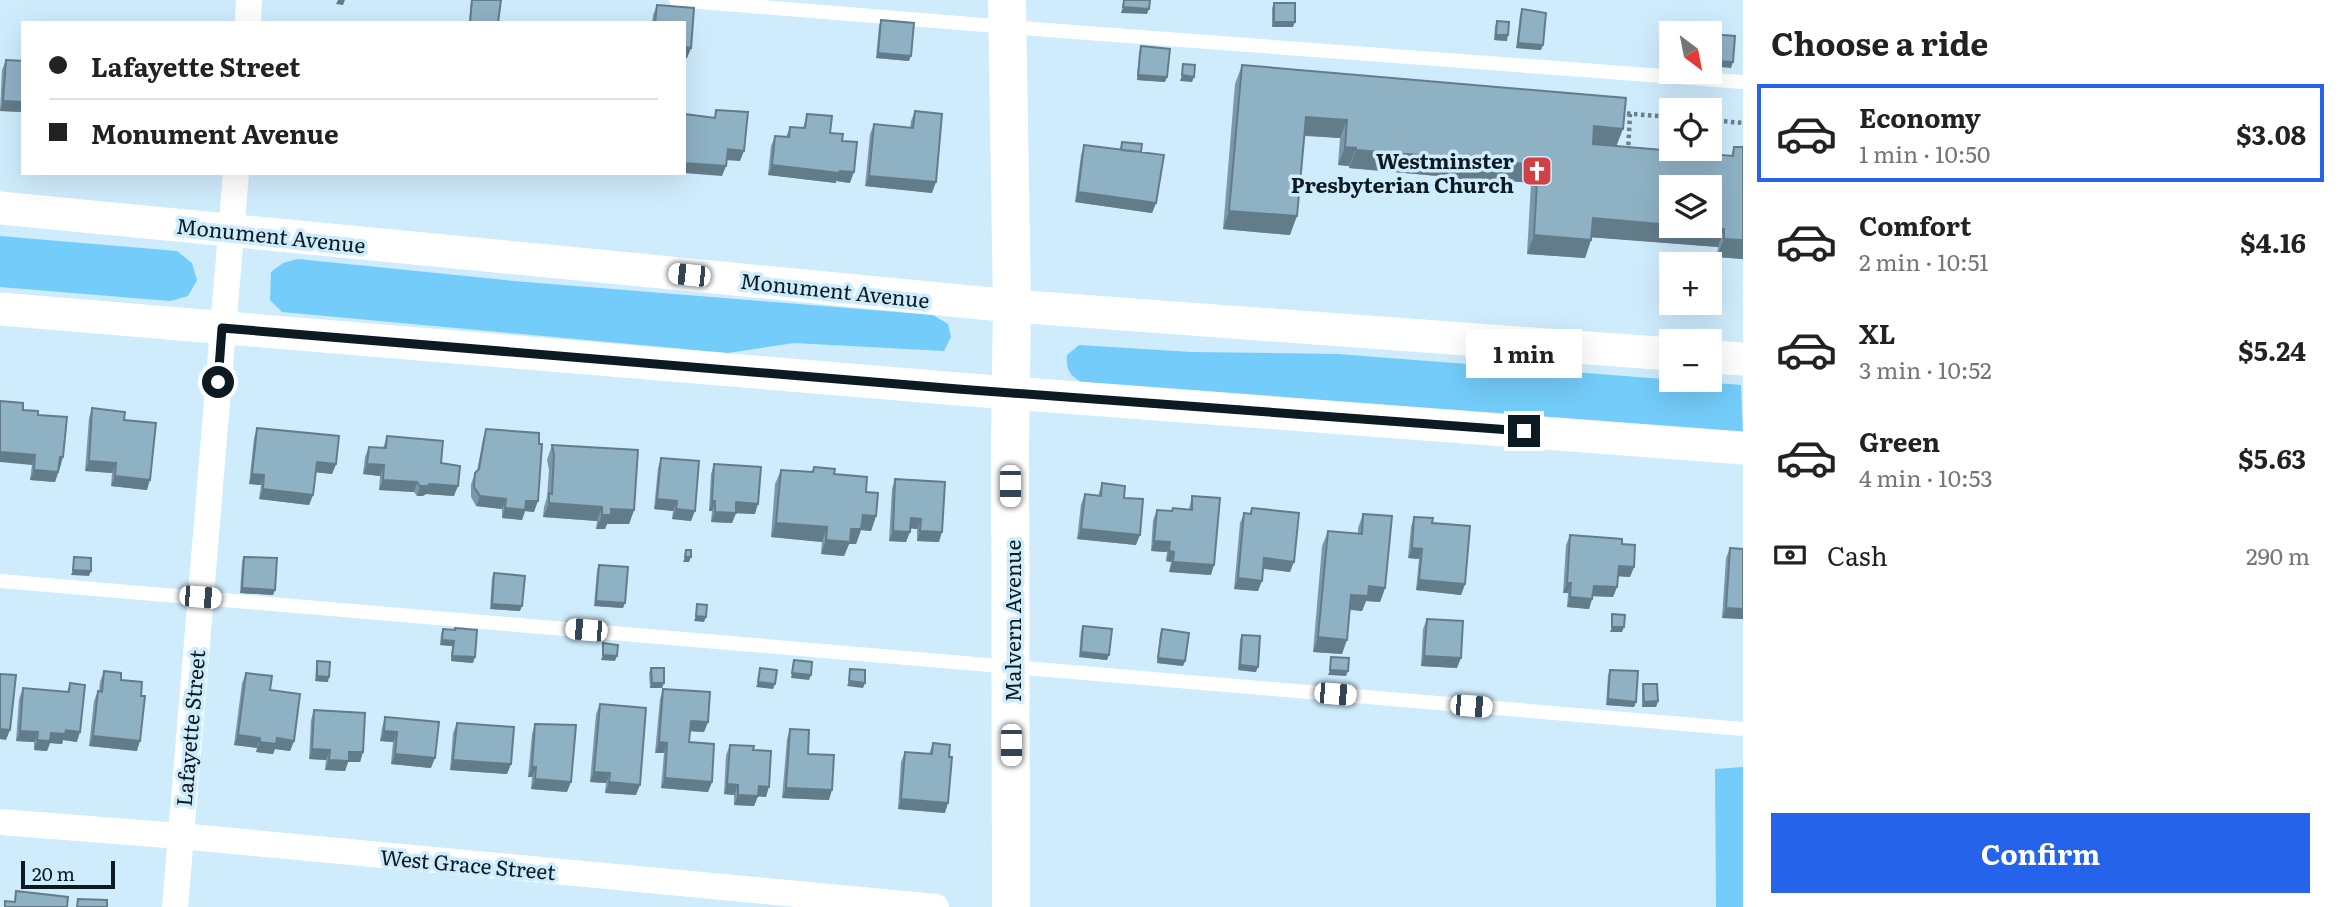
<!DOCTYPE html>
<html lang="en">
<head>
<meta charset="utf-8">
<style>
  :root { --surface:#fff; --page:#f2f2f2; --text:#222; --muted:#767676; --line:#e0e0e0; --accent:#2563eb }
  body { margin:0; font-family:Literata,serif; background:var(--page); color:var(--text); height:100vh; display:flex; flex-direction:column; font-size:26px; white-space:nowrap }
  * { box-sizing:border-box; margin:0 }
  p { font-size:23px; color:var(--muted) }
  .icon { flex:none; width:38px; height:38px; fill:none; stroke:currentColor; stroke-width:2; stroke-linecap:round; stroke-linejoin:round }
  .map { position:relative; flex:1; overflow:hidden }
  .panel { display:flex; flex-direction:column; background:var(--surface); width:595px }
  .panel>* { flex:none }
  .top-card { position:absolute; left:21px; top:21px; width:665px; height:154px; border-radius:0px; box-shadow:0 7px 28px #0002; display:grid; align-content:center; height:154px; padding:0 28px; background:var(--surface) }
  .needle { width:46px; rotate:148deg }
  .fabs { position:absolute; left:1659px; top:21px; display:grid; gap:14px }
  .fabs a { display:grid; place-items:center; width:63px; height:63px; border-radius:0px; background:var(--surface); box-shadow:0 7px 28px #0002; font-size:35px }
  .scale { position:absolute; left:21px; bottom:18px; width:94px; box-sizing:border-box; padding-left:7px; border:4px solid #0c1a21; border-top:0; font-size:19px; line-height:24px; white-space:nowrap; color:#0c1a21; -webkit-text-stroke:5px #cfecfd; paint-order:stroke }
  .end { position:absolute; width:32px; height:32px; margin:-16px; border:9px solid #0c1a21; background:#fff; box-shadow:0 0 0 4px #fff }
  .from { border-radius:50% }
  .bubble { position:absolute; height:49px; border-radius:0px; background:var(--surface); box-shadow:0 7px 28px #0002; font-size:23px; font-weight:700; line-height:49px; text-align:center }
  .car { position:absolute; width:21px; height:42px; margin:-21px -10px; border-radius:9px; box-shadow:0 0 5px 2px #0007; background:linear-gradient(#fff 24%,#345 0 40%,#fff 0 76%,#345 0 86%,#fff 0) }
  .top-card b { display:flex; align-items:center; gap:24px; height:66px; font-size:26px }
  .top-card b+b { border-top:2px solid var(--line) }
  .top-card i { width:18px; height:18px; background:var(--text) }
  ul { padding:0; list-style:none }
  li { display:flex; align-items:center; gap:21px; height:98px; margin:0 14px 10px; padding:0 14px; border:4px solid transparent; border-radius:0px }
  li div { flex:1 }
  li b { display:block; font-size:26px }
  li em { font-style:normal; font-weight:700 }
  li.current { border-color:var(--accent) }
  li>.icon { width:63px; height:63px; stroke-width:1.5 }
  h2 { padding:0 28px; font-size:32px; line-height:84px }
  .pay { display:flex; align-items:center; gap:18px; height:77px; padding:0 28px; font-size:26px }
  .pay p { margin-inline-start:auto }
  .action { display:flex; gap:14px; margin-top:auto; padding:14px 28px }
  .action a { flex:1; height:80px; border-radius:0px; background:var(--accent); color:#fff; font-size:28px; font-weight:700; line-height:80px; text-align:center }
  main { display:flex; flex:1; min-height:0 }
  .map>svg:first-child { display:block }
</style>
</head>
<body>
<main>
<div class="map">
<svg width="1743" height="907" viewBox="0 0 1743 907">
  <rect width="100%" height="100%" fill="#cfecfd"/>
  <!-- green -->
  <path fill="#73ccf9" d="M0,236L177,251L192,263L197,280L188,296L170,301L0,287Z
    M298,259L514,281L933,315L948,324L951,337L944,351L794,343L728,353L282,312L270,300L271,272L283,263Z
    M1079,345L1192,352L1337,354L1741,385L1743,436L1081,382C1069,375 1066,369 1067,355Z
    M1743,767V907H1716L1715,769Z"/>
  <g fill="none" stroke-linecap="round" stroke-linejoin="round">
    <!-- path -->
    <path stroke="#6a808b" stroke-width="4.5" stroke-dasharray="3.5 3.5" stroke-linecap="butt" d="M1620,113L1671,117
      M1710,120L1743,123
      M1628,152L1630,114"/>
    <!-- service -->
    <path stroke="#fff" stroke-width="14" d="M676,0L1047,30L1743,82
      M0,581L1743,729"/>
    <!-- minor -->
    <path stroke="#fff" stroke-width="26" d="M248,23L249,0
      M0,822L180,836L936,907
      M175,907L236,173"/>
    <!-- tertiary -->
    <path stroke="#fff" stroke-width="33" d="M0,208L1012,306L1671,354
      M0,309L958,389L1743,448
      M1710,357L1743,359"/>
    <!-- primary -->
    <path stroke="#fff" stroke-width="38" d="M1007,0L1012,306L1010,444L1011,907"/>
  </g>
  <!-- wall -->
  <path fill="#7a98a9" d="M471,0H501L498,23H469Z
    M1274,3L1293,27H1272V8Z
    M657,5L694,8L691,48L687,58H684V23H652L653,15Z
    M1522,9L1541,50L1516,48L1520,15Z
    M881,20L909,61L876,58L879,26Z
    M1497,21L1507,41L1494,40L1495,26Z
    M1141,46L1165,82L1137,80L1139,52Z
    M6,60L23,61V112L0,111L2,70Z
    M1242,65L1617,146L1731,156L1734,147H1743V259L1717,257L1718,247L1592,237L1585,258L1527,254L1531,183L1498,180L1497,183L1449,179V177L1349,168V166L1338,165L1340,138L1304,136L1290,235L1223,229L1235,84Z
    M915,111L932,193L865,186L870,134L874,124L910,128L911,121Z
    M807,114L842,141L850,183L836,181V183L768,175L771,146L775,136L786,137L790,127L803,128Z
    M1122,142L1141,152L1156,203L1152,213L1075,202L1081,155L1084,145L1120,149Z
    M92,408L147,490L111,486L112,473L85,471L89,418Z
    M23,410L38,415L60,468L55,482L30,480L32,465Z
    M257,428L336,464L332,474L316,472L313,495L309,505L259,499L261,485L249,484L254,438Z
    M486,429L534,512L525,511L522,520L502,518V509L476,506L471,497V484L475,473L477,471L483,439Z
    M387,436L441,463L454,496L426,494L423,496H417L414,492L379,490L380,476L363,474L365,457L369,447L383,448Z
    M552,445L634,510L629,524H607L605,529H596L597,521L543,517L544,507L547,497L549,470L547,460Z
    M661,458L691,521L672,519L673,511L654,509L658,468Z
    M714,464L755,514L736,513L732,523L711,522L712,511H709L711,474Z
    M814,467L834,474L866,492L876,516L871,531L861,530L856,544H849L844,556L821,554L822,542L771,537L775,484L781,470L812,472Z
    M895,479L939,542L917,541V529L910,528L906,542L889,541L892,489Z
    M1102,483L1124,498L1136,545L1077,539L1081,504L1085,494L1098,496Z
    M1192,496L1211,575L1169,572L1171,562L1166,561L1167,552L1151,551L1153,520L1157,510H1172L1173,508L1189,509Z
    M1252,508L1290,572L1263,569L1258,591L1234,589L1240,523L1244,513H1250Z
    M1363,514L1385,588L1380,602L1366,601L1362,611L1350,610L1342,654L1313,652L1322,546L1328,531L1358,534V528Z
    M1414,517L1432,523L1465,584L1461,595L1416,590L1419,559L1408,558L1411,527Z
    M1570,535L1634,567L1630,577L1618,576L1617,587L1613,597L1593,596L1589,609L1567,607L1568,593H1563L1566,545Z
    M1730,548L1743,549V619L1722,618L1726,558Z
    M244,557L275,590L273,595L240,593L242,562Z
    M599,565L623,608L594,606L597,570Z
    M494,573L520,611L490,609L492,578Z
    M1427,619L1457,668L1421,666L1423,629Z
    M1083,626L1107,660L1079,657L1081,631Z
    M443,629L473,663L451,661L452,646L440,645L441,634Z
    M1162,629L1185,661L1183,666L1157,663L1160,634Z
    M1242,635L1256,672L1238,670L1240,640Z
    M317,661L328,682L315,681L316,667Z
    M651,668L664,683L662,688H650L649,673Z
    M1610,670L1636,702L1634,707L1606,705L1608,675Z
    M104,671L137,751L89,746L94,701L98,691H99L100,682Z
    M246,673L270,690L294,741L290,751L275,749L273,754L256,752L257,748L234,745L242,683Z
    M70,683L77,742L63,740L62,744L50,743L47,751L34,750V742L16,741L19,699L23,688L67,692Z
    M1643,684L1658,701L1656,707H1642V690Z
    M663,689L708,722L704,732L690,731L689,742L712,782L708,792L661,788L664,753H655L660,699Z
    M600,704L636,795L605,793L606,783L590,782L596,714Z
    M314,710L363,752L360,762H348L345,771L325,770L326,760L309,759L311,720Z
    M385,717L431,768L391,764L393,742L380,741L382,728Z
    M457,723L511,764L507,774L450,770L453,733Z
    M535,724L567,792L531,789L532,777H528L532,734Z
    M790,729L808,754L829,800L782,798L787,739Z
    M933,743L945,813L898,809L901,762L905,752L929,754Z
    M730,745L753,750L766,797L758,796L754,806L734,805V795L724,794L726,755Z"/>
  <!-- shaded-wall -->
  <path fill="#637c89" d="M338,0H345L343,5L336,4Z
    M1123,7L1149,9L1147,14L1121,13Z
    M1274,22H1295L1293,27H1272Z
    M1496,35H1508L1507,41L1494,40Z
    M1518,43L1543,45L1541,50L1516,48Z
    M684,47L691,48L687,58H684Z
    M878,53L911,56L909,61L876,58Z
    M1710,61L1733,62L1731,68L1710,66Z
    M1138,75L1167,77L1165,82L1137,80Z
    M1182,75L1194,77L1192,82L1180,81Z
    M3,101L23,102V112L0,111Z
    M1306,117L1347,120L1340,138L1299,135Z
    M1594,126L1623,129L1616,147L1588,145Z
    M1345,147L1356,148L1349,166L1338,165Z
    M728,149L744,151L740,161L724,160Z
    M1356,150L1456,158L1449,177L1349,168Z
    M1455,161L1504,162L1538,165L1531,183L1498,180L1497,183L1449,179Z
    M684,163L726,166L722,176L684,173Z
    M772,165L840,171L854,172L850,183L836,181V183L768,175Z
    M869,176L936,182L932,193L865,186Z
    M1078,192L1156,203L1152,213L1075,202Z
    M1229,211L1297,216L1290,235L1223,229Z
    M1593,218L1671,225V226L1724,229L1718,247L1587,237Z
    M1534,235L1591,240L1585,258L1527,254Z
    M1724,239L1743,240V259L1717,257Z
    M0,452L35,455L32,465L0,462Z
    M60,457H63L60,468L56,467Z
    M89,461L116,463L112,473L85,471Z
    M317,462L336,464L332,474L313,472Z
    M367,464L384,465L380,476L363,474Z
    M34,470L58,472L55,482L30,480Z
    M252,474L264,475L261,485L249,484Z
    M115,476L150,480L147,490L111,486Z
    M383,480L417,482L414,492L379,490Z
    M430,484L458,486L454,496L426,494L423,496H417L420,486Z
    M263,489L313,495L309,505L259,499Z
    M480,496L506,499L502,509L476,506Z
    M657,499L677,501L673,511L654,509Z
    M526,501H538L534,512L525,511L522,520L502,518L505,508Z
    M712,501H715L712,511H709Z
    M736,502L758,504L755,514L733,513Z
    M549,503L602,507L597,521L543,517Z
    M611,509L634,510L629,524H607L605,529H596L602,515Z
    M676,509L695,511L691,521L672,519Z
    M715,512L736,513L732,523L711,522Z
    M863,515L876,516L871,531L861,530L856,544H849L844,556L821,554L826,540L851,529Z
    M911,518L921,519L917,529L907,528Z
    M776,523L827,527L822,542L771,537Z
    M1081,529L1140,535L1136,545L1077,539Z
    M893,531L910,532L906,542L889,541Z
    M920,531L942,532L939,542L917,541Z
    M1154,541L1170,542L1167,552L1151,551Z
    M1412,548L1422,549L1419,559L1408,558Z
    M1169,551L1174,552L1171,562L1166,561Z
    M685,557H691L689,562H683Z
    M1264,558L1294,562L1290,572L1260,568Z
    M1173,562L1214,565L1211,575L1169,572Z
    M1619,566L1634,567L1630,577L1615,576Z
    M73,570L91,571L89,576L71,575Z
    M1238,578L1262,581L1258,591L1234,589Z
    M1419,580L1465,584L1461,595L1416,590Z
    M1567,583H1571L1568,593H1563Z
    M1369,586L1385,588L1380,602L1366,601L1362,611L1346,609L1351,595Z
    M1594,586L1617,587L1613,597L1590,596Z
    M242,588L275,590L273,595L240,593Z
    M1570,597L1592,599L1589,609L1567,607Z
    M596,601L625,603L623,608L594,606Z
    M492,604L522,606L520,611L490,609Z
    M1726,608L1743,609V619L1722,618Z
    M696,616L706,617L704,622L694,621Z
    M1612,627H1624L1622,632H1610Z
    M1318,637L1347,640L1342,654L1313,652Z
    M442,640L454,641L452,646L440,645Z
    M1081,652L1109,655L1107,660L1079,657Z
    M603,655L617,656L615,661L601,660Z
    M452,656L475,657L473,663L451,661Z
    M1424,656L1461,658L1457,668L1421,666Z
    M1158,658L1185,661L1183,666L1157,663Z
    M1240,665L1258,667L1256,672L1238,670Z
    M1330,670L1348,671L1346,676L1328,675Z
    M792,673L811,675L809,680L791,678Z
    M317,676L329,677L328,682L315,681Z
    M849,681L865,683L863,688L847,686Z
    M758,682L775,684L773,689L756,687Z
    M652,683H664L662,688H650Z
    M1608,699L1636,702L1634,707L1606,705Z
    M1658,701L1656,707H1642L1644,702Z
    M691,721L708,722L704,732L687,731Z
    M0,729L10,730L6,740L0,739Z
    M66,730L80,732L77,742L63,740L62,744L50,743L47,751L34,750L37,740L51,733Z
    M20,731L38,732L34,742L16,741Z
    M384,731L397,732L393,742L380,741Z
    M238,735L260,738L257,748L234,745Z
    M93,736L140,741L137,751L89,746Z
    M277,738L294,741L290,751L275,749L273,754L256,752L260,742Z
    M659,742L667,743L664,753H655Z
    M312,749L330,750L326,760L309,759Z
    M349,752H363L360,762H348L345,771L325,770L329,760Z
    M395,754L435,758L431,768L391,764Z
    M453,760L511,764L507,774L450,770Z
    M532,767H536L532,777H528Z
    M594,772L610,773L606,783L590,782Z
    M665,778L712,782L708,792L661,788Z
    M535,779L571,782L567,792L531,789Z
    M609,782L640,785L636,795L605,793Z
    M727,784L738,785L734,795L724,794Z
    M759,786L769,787L766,797L755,796Z
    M786,788L832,790L829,800L782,798Z
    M738,795L758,796L754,806L734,805Z
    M901,799L948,803L945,813L898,809Z"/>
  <!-- building -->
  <path fill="#8eb1c4" stroke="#637c89" stroke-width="2" d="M472,0H501L498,23H470Z
    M1124,0H1150L1149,9L1123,7Z
    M1274,3H1295V22H1274Z
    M657,5L694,8L691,48L684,47V23H655Z
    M1522,9L1546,13L1543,45L1518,43Z
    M881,20L914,23L911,56L878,53Z
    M1497,21L1509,22L1508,35H1496Z
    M1710,34L1735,36L1733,62L1710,61Z
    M1141,46L1170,49L1167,77L1138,75Z
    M6,60L23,61V102L3,101Z
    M1183,64L1195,65L1194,77L1182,75Z
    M1242,65L1626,98L1623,129L1594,126L1593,144L1733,156L1734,147H1743V240L1724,239V229L1685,226H1710V187H1671V225L1593,218L1591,240L1534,235L1538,165L1504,162L1503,165L1455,161L1456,158L1356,150V148L1345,147L1347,120L1306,117L1297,216L1229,211Z
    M716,110L748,112L744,151L728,149L726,166L684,163V114L715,118Z
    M915,111L942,114L936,182L869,176L874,124L913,128Z
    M807,114L832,116L830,133L843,134L842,141L857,142L854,172L840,171L839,173L772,165L775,136L789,137L790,127L805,128Z
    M1122,142L1142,144L1141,152L1121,150Z
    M1084,145L1164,155L1156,203L1078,192Z
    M0,401L23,403V410L38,411V415L67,417L63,457H60L58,472L34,470L35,455L0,452Z
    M92,408L125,412L124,420L156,423L150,480L115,476L116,463L89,461Z
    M257,428L339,436L336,464L317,462L313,495L263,489L264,475L252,474Z
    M486,429L539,433V444H542L538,501H526L525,510L505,508L506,499L480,496L474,487L475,473L479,469Z
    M387,436L443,441L441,463L460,466L458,486L430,484L427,486H420L417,482L383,480L384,465L367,464L369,447L386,448Z
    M552,445L638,450L634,510L611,509V515H602V507L549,503V493L552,494L554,455Z
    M661,458L699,461L695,511L676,509L677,501L657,499Z
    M714,464L761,467L758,504L736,502V513L715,512V501H712Z
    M814,467L835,469L834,474L867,477L866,492L878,493L876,516L863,515L861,529H851L850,542L826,540L827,527L776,523L781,470L813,472Z
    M895,479L945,482L942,532L920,531L921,519L911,518L910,532L893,531Z
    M1102,483L1125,486L1124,498L1143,499L1140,535L1081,529L1085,494L1101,496Z
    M1192,496L1220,498L1214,565L1173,562L1174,552L1169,551L1170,542L1154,541L1157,510L1172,511L1173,508L1192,510Z
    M1252,508L1299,513L1294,562L1264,558L1262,581L1238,578L1244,513L1251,514Z
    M1363,514L1392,516L1385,588L1369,586L1368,596L1351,595L1347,640L1318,637L1328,531L1362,534Z
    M1414,517L1433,518L1432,523L1470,526L1465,584L1419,580L1422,549L1412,548Z
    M1570,535L1622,539V544L1635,545L1634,567L1619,566L1617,587L1594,586L1592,599L1570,597L1571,583H1567Z
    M1730,548L1743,549V609L1726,608Z
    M686,550H691V557H685Z
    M74,557L91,558V571L73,570Z
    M244,557L277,558L275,590L242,588Z
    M599,565L628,567L625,603L596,601Z
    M494,573L525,576L522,606L492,604Z
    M697,604L707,605L706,617L696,616Z
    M1612,614L1625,615L1624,627H1612Z
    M1427,619L1463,621L1461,658L1424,656Z
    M1083,626L1112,629L1109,655L1081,652Z
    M455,628L477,630L475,657L452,656L454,641L442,640L443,629L455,630Z
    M1162,629L1189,633L1185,661L1158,658Z
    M1242,635L1260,636L1258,667L1240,665Z
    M603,643L618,645L617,656L603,655Z
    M1331,657L1349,658L1348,671L1330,670Z
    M794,660L812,662L811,675L792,673Z
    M317,661L330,662L329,677L317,676Z
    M651,668H664V683H652Z
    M760,668L777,670L775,684L758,682Z
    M850,669L865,670V683L849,681Z
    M1610,670L1638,671L1636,702L1608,699Z
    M104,671L121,673V680L142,682L141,696H145L140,741L93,736L98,691L102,692Z
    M246,673L272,676L270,690L300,694L294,741L277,738L276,744L260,742V738L238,735Z
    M0,674L16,675L10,730L0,729Z
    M70,683L85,685L80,732L66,730L65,734L51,733L50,741L37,740L38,732L20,731L23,688L69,692Z
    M1643,684H1657L1658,701L1644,702Z
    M663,689L710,692L708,722L691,721L689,742L714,744L712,782L665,778L667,743L659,742Z
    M600,704L646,708L640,785L609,782L610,773L594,772Z
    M314,710L365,713L363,752H349V761L329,760L330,750L312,749Z
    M385,717L439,722L435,758L395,754L397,732L384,731Z
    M457,723L514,727L511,764L453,760Z
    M535,724L576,725L571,782L535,779L536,767H532Z
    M790,729L809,730L808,754L834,755L832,790L786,788Z
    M933,743L950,745L949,757H952L948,803L901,799L905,752L932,754Z
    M730,745L754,746L753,750L771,751L769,787L759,786L758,796L738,795V785L727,784Z
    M16,891L68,897L67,907H5V901L15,902Z
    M78,899L107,900V907H77Z"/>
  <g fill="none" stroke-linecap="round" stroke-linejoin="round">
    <!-- route -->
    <path stroke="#0c1a21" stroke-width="9" d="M218,382L222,328L958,389L1524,431"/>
  </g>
  <!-- icons -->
  <defs>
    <g id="church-square" transform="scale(1.575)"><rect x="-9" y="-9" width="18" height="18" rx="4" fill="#d04146" stroke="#cfecfd"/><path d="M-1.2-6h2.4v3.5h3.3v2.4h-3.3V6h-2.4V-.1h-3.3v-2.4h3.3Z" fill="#fff"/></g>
  </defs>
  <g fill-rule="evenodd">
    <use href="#church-square" x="1537" y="171"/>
  </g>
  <g text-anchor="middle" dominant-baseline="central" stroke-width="7" stroke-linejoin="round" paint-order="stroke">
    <!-- poi labels -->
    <g font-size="21" font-weight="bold" fill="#0c1a21" stroke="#cfecfd" text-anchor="end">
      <text x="1514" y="159">Westminster<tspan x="1514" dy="24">Presbyterian Church</tspan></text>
    </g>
    <!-- street labels -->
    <g font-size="21" fill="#0c1a21" stroke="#cfecfd">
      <text transform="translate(271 234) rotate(6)">Monument Avenue</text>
      <text transform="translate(835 289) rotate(6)">Monument Avenue</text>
      <text transform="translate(1011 621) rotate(-90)">Malvern Avenue</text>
      <text transform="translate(189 728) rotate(-85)">Lafayette Street</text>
      <text transform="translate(468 863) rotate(5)">West Grace Street</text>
    </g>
  </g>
</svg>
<div class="fabs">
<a><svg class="needle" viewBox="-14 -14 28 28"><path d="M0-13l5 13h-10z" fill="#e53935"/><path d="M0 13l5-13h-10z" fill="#767676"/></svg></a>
<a><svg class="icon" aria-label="locate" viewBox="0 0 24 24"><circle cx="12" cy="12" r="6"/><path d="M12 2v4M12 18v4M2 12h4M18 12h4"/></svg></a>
<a><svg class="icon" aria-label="layers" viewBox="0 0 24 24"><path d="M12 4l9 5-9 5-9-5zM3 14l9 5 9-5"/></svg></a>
<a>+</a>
<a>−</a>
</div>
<div class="scale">20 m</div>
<i class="end from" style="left:218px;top:382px"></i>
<i class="end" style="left:1524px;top:431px"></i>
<div class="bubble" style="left:1466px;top:329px;width:116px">1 min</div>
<i class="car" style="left:689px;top:275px;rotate:276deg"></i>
<i class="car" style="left:1010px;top:486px;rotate:180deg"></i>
<i class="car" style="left:200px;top:597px;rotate:95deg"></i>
<i class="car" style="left:586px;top:630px;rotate:275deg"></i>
<i class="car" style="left:1335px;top:694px;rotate:95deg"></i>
<i class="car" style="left:1471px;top:706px;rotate:95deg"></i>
<i class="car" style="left:1011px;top:745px;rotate:180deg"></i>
<div class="top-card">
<b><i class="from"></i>Lafayette Street</b>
<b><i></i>Monument Avenue</b>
</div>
</div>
<section class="panel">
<h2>Choose a ride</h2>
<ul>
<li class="current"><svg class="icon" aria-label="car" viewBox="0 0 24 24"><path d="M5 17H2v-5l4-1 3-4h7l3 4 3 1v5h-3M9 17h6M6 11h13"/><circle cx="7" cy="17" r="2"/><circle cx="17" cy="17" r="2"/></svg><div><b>Economy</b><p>1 min · 10:50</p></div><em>$3.08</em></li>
<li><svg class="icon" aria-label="car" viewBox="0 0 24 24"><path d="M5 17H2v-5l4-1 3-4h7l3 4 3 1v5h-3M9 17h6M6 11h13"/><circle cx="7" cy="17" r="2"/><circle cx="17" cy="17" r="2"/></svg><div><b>Comfort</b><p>2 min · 10:51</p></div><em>$4.16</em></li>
<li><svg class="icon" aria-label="car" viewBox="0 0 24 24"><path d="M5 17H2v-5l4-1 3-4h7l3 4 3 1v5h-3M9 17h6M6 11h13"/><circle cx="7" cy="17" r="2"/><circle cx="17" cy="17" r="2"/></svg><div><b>XL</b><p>3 min · 10:52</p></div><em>$5.24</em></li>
<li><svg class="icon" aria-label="car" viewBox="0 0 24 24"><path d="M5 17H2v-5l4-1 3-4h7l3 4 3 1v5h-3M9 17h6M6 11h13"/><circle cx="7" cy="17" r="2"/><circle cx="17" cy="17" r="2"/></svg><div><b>Green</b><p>4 min · 10:53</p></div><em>$5.63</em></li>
</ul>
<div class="pay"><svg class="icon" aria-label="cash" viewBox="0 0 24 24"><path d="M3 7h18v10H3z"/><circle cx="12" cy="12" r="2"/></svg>Cash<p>290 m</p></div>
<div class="action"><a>Confirm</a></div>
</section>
</main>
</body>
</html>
